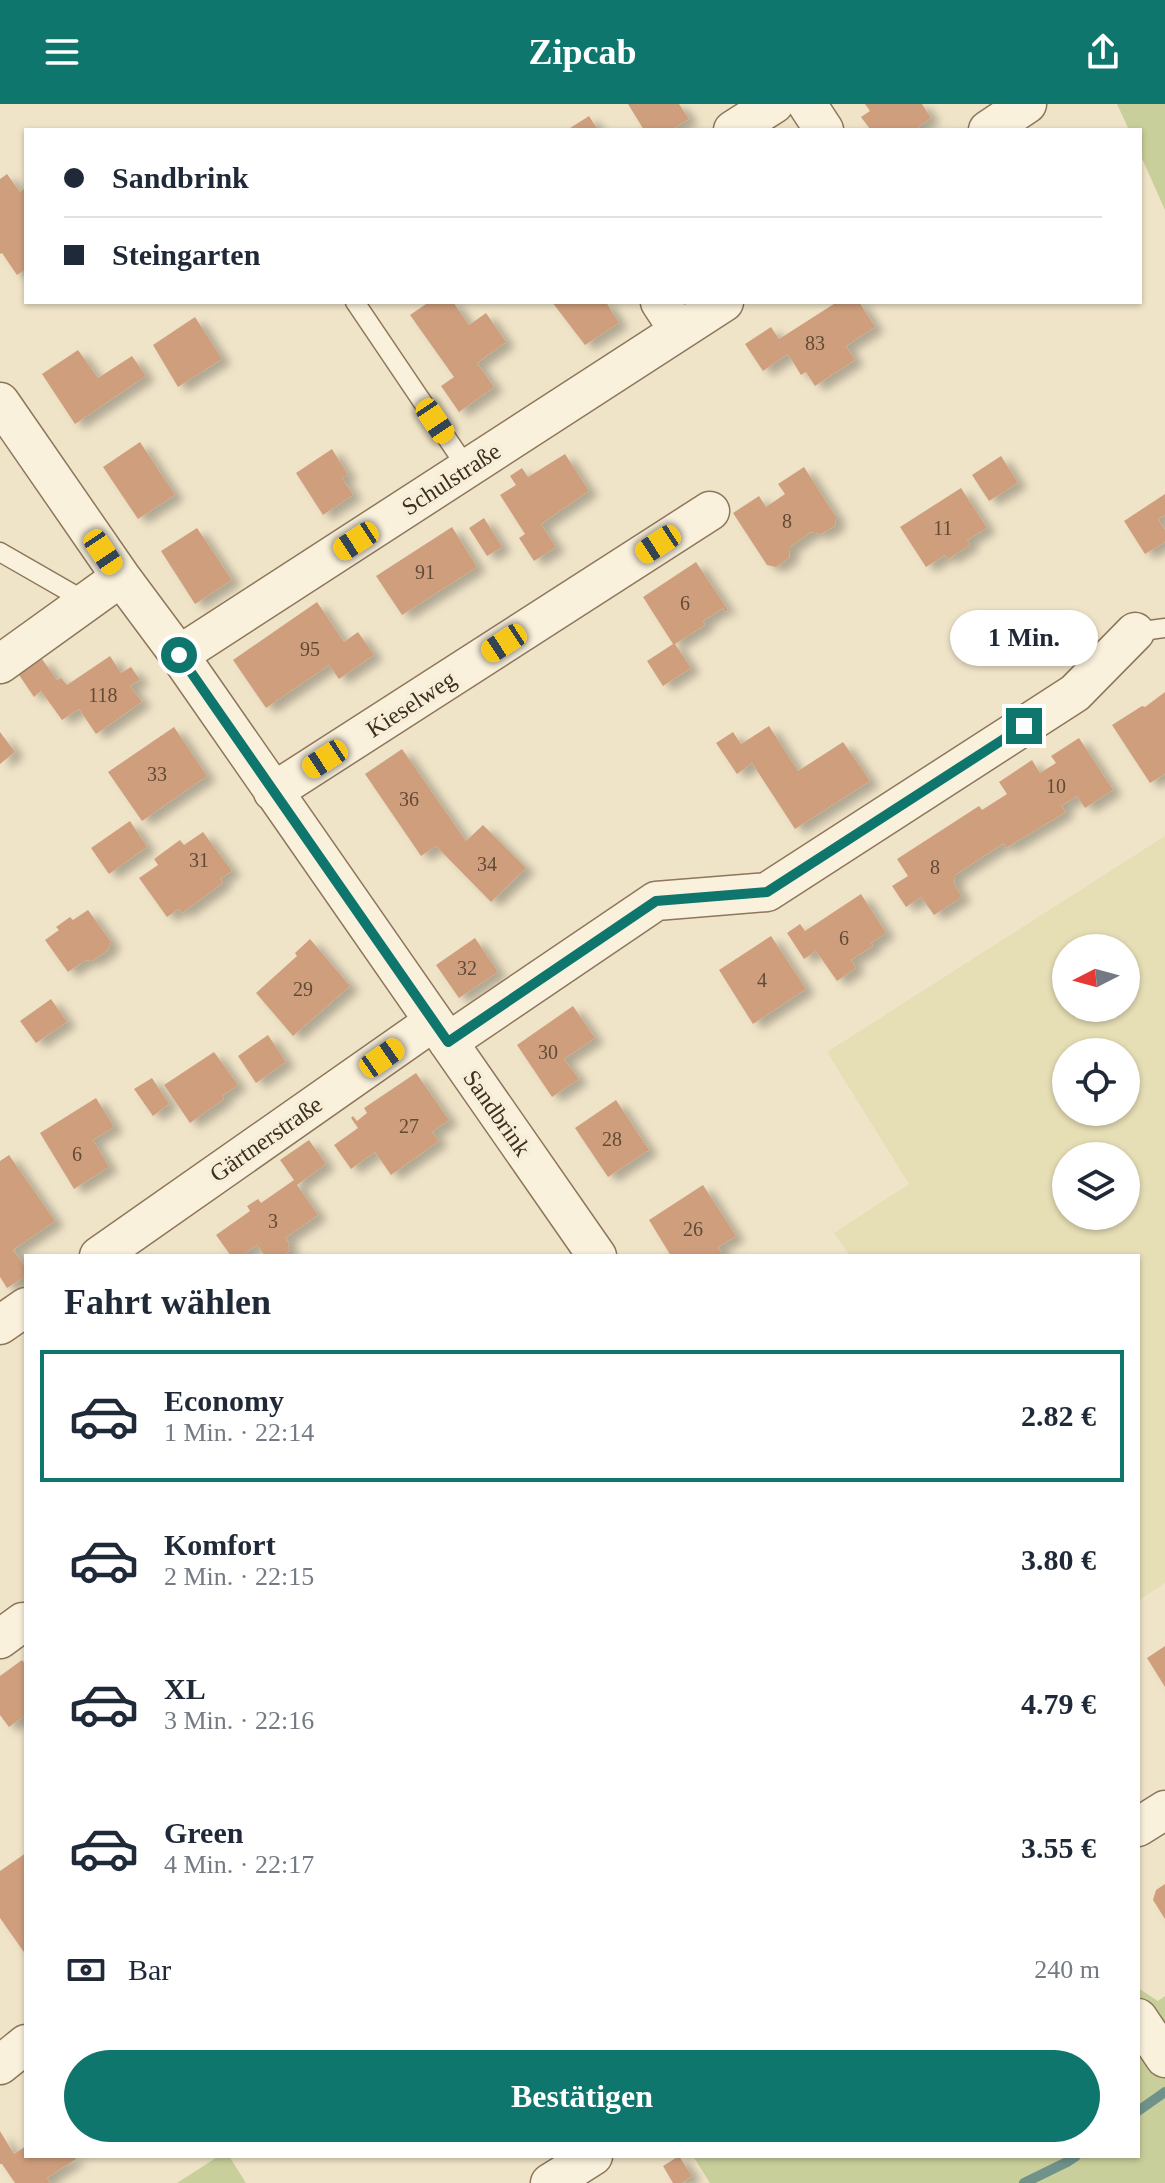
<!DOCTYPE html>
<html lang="de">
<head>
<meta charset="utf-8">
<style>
  :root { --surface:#fff; --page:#f6f6f7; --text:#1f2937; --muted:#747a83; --line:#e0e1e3; --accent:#0f766e }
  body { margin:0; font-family:Georgia,serif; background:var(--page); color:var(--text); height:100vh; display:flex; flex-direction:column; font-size:30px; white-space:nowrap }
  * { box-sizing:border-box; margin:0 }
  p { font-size:26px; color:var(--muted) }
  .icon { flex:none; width:44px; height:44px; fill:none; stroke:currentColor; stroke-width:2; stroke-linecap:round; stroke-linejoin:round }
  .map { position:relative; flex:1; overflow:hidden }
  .details { position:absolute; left:24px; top:1150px; width:1116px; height:904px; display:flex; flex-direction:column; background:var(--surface); border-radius:0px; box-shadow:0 2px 6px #0004 }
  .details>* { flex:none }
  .top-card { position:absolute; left:24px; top:24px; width:1118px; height:176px; border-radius:0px; box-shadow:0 2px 6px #0004; display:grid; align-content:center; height:176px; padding:0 40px; background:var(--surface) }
  .needle { width:52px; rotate:264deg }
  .tools { position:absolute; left:1052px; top:830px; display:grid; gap:16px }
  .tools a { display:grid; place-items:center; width:88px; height:88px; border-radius:50%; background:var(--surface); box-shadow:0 2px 6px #0004; font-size:40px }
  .end { position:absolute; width:36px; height:36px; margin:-18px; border:10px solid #0f766e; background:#fff; box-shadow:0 0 0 4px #fff }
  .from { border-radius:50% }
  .bubble { position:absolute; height:56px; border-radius:28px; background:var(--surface); box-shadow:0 2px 6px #0004; font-size:26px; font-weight:700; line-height:56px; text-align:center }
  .car { position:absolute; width:24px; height:48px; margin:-24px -12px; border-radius:10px; box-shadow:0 0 6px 2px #0007; background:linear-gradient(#f5c518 24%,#345 0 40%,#f5c518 0 76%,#345 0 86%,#f5c518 0) }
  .top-card b { display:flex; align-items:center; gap:28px; height:76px; font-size:30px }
  .top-card b+b { border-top:2px solid var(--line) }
  .top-card i { width:20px; height:20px; background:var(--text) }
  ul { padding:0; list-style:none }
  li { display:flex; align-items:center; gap:24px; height:132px; margin:0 16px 12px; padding:0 24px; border:4px solid transparent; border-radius:0px }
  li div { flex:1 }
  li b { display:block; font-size:30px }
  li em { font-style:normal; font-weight:700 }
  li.active { border-color:var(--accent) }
  li>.icon { width:72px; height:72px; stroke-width:1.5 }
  h2 { padding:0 40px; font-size:36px; line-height:96px }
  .pay { display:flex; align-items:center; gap:20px; height:88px; padding:0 40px; font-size:30px }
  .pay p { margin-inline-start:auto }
  .button { display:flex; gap:16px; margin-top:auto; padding:16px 40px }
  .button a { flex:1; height:92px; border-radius:48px; background:var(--accent); color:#fff; font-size:32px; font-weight:700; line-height:92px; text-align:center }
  header { display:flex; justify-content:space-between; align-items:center; height:104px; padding:0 40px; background:var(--accent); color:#fff; font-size:36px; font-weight:700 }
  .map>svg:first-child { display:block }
</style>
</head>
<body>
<header><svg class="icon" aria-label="menu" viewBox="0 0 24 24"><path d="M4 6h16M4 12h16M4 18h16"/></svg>Zipcab<svg class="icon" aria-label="share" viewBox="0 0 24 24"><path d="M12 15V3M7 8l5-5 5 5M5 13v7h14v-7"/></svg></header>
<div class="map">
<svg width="1165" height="2079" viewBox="0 0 1165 2079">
  <defs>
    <filter id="shadow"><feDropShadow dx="9" dy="5" stdDeviation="4" flood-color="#0004"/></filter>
  </defs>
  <rect width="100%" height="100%" fill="#f0e4c8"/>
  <!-- farmland -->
  <path fill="#e6deb5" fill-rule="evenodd" d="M1165,732V1479L1138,1497V1152H850L834,1129L909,1080L827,948ZM1066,844H1126V904H1066ZM1066,948H1126V1008H1066ZM1066,1052H1126V1112H1066Z"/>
  <!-- green -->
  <path fill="#c9cf9b" d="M1117,0H1165V106L1140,50V26H1129Z
    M1138,1884L1158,1897L1165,1892V2079H710L693,2052H1138Z
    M219,2052H229L246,2079H177Z"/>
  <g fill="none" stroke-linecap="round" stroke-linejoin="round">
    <!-- stream -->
    <path stroke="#6f938a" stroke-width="10" d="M1138,2007L1165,1988
      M1024,2079L1067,2058L1076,2052"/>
  </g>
  <!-- building -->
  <path fill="#cf9f7d" filter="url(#shadow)" d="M628,0H679L689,15L671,26H644Z
    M865,0H922L931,14L914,26L870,25L861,13L870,7Z
    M589,12L598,26H567Z
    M7,70L20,88L26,83V165L17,171L2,149L0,150V75Z
    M429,198H453L469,221L486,209L506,238L477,259L494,283L459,308L441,282L454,273L410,211Z
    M552,198H606L619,219L585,241Z
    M837,198H859L875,223L846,242L855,256L815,282L806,268L801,271L788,250L763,267L745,240L771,223L779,235Z
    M195,213L222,255L178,283L153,241Z
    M78,246L98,274L132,252L146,272L75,320L42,270Z
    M140,338L175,391L138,415L103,363Z
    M332,345L348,371L342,374L353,391L323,411L296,369Z
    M565,350L589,387L541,420L556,443L534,457L519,434L525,430L500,391L516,381L510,372L522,364L528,373Z
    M1001,352L1018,379L989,397L972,371Z
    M804,363L836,413L835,422L821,430L811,428L790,443L789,454L776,463L767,461L733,409L759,392L766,403L785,390L778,380Z
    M961,384L987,424L967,436L970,441L948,455L945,451L926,463L900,423Z
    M1165,390V411L1158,415L1165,426V438L1145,450L1124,417Z
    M484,414L502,443L487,452L469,424Z
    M452,423L477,463L402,511L376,472Z
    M197,424L232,476L195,500L161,447Z
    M696,458L728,506L725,508L723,504L703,517L705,521L675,540L691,564L663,582L647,557L673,540L643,493Z
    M317,498L344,538L358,528L374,551L339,575L329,561L266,604L233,556Z
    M110,552L121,569L131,563L140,576L130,582L142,598L96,630L79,605L62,616L41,587L34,593L19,571L42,555L57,576L61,574L67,581Z
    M1165,588V670L1150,679L1112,621L1142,602L1145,603Z
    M769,622L798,667L843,638L870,677L795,725L752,659L737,670L716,639L733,628L741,640Z
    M174,623L207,672L142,717L108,668Z
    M0,628L15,648L0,660Z
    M1079,634L1113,686L1085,704L1077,692L1061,702L1066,708L1006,744L1004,739L955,771L954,780L962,793L934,811L921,793L906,803L892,782L908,772L897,755L979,702L982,706L1007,690L999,678L1032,656L1040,669L1056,659L1051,652Z
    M402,645L466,737L483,721L526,764L491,798L436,742L421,752L365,670Z
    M130,717L147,743L109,770L91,744Z
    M203,728L232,767L220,775L223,779L182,809L179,805L167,813L139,774L158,761L154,755L180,736L184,741Z
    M861,790L886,829L871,839L873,842L851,856L856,864L837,877L816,847L804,855L787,829L800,820L805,827Z
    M88,806L111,838L108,846L92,857L86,856L68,868L45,836L59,826L56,823L70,813L73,816Z
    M771,832L806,885L753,920L719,866Z
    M475,834L498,868L459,894L436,861Z
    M310,835L350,882L293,932L256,889L297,852L295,849Z
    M51,895L67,918L36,939L20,917Z
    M573,902L595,934L564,955L579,975L552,993L517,941Z
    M268,931L286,958L256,979L238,952Z
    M214,948L238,981L222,992L224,995L190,1019L164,981Z
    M416,969L449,1016L432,1028L439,1037L391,1071L375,1048L351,1065L334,1041L358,1024L351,1014L353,1012L357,1017L367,1009L364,1004Z
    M152,974L169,1000L153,1012L134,985Z
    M96,994L114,1023L93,1036L109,1063L74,1085L40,1029Z
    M616,996L649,1046L608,1073L575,1024Z
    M309,1036L326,1060L297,1081L318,1111L285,1134L290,1140L288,1142L290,1146L282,1152H265L257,1141L241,1152H231L216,1131L250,1107L247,1102L258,1095L261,1099L294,1076L280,1056Z
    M9,1051L55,1117L13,1146L26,1164V1172L7,1184L0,1173V1057Z
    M703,1081L736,1132L718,1143L722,1150L720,1152H671L649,1116Z
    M1165,1542V1583L1147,1554Z
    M22,1556L26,1561V1611L9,1623L0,1611V1572Z
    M26,1749V1851L0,1814V1767Z
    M1165,1780V1815L1153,1796L1156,1786Z
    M0,2027L14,2050L26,2042V2052H74L76,2055L47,2074L50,2079H15L2,2060H0Z
    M679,2052L692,2072L682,2079H673L663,2062Z"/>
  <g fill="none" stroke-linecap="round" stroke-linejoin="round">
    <!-- service casing -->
    <g stroke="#8d765c" stroke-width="21">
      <path id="service" d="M355,198L467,364
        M0,448L87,498
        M1135,528L1165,524"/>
    </g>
    <!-- minor casing -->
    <g stroke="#8d765c" stroke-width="41">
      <path id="minor" d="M807,0L824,26
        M733,26L774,0
        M988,26L1027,0
        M660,198L679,227
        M0,298L121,473L179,551L597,1152
        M179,551L724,198
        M0,560L121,473
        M273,688L710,407
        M448,938L656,797L767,788L1075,589L1135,528
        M99,1152L433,918
        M0,1221L26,1203
        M0,1535L23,1518
        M1138,1723L1165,1706
        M1138,1914L1165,1954
        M0,1961L26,1940
        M550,2079L593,2052"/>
    </g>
    <!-- service -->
    <use href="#service" stroke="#faf1dc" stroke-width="18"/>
    <!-- minor -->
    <use href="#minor" stroke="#faf1dc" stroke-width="38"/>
  </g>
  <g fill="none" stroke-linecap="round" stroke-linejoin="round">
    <!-- route -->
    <path stroke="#0f766e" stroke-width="10" d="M179,551L448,938L656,797L767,788L1024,622"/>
  </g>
  <g text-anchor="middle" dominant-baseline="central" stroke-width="8" stroke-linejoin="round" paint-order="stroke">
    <!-- number labels -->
    <g font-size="20" fill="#624a37">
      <text x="815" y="239">83</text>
      <text x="787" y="417">8</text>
      <text x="943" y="424">11</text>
      <text x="425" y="468">91</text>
      <text x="685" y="499">6</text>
      <text x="310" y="545">95</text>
      <text x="103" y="591">118</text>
      <text x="157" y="670">33</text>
      <text x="1056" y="682">10</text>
      <text x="409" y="695">36</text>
      <text x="199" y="756">31</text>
      <text x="487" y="760">34</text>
      <text x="935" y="763">8</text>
      <text x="844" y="834">6</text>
      <text x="467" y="864">32</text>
      <text x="762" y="876">4</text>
      <text x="303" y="885">29</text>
      <text x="548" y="948">30</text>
      <text x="409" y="1022">27</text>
      <text x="612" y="1035">28</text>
      <text x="77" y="1050">6</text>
      <text x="273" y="1117">3</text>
      <text x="693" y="1125">26</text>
    </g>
    <!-- street labels -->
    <g font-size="24" fill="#3d2e20" stroke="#f7eed8">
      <text transform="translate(451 375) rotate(-33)">Schulstraße</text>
      <text transform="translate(411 600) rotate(-33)">Kieselweg</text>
      <text transform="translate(497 1009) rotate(55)">Sandbrink</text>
      <text transform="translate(266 1035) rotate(-35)">Gärtnerstraße</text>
    </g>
  </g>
</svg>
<div class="tools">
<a><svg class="needle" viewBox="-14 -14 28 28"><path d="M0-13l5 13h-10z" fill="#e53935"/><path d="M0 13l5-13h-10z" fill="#747a83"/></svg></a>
<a><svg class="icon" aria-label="locate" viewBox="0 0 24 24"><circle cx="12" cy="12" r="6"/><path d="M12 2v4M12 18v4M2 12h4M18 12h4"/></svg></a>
<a><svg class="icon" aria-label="layers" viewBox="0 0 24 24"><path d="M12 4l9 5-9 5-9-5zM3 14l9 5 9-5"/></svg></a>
</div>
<i class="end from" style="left:179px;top:551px"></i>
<i class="end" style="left:1024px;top:622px"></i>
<div class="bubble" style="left:950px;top:506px;width:148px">1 Min.</div>
<i class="car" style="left:435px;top:317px;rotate:146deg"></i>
<i class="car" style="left:356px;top:437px;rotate:237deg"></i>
<i class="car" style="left:658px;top:440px;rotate:237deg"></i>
<i class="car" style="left:103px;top:448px;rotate:146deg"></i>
<i class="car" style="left:504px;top:539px;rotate:237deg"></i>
<i class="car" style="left:325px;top:655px;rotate:237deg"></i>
<i class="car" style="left:382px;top:954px;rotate:55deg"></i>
<div class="top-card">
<b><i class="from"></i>Sandbrink</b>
<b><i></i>Steingarten</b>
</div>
<section class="details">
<h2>Fahrt wählen</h2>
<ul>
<li class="active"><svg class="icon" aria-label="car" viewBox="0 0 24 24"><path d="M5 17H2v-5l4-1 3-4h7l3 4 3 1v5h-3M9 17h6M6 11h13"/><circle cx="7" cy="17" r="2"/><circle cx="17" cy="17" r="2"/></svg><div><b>Economy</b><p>1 Min. · 22:14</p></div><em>2.82 €</em></li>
<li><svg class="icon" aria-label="car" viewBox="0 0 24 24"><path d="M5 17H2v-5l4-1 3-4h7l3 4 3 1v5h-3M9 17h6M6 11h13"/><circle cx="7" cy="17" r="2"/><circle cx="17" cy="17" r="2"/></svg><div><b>Komfort</b><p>2 Min. · 22:15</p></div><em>3.80 €</em></li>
<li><svg class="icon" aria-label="car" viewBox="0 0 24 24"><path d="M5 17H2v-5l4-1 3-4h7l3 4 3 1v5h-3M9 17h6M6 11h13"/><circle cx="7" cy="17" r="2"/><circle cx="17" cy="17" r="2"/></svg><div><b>XL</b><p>3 Min. · 22:16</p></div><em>4.79 €</em></li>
<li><svg class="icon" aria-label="car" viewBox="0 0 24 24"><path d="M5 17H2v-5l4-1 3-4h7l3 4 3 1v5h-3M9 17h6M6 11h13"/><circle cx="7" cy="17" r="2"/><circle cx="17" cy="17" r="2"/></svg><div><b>Green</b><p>4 Min. · 22:17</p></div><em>3.55 €</em></li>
</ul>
<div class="pay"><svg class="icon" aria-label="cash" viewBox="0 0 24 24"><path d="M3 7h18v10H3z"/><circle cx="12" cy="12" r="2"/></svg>Bar<p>240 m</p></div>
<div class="button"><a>Bestätigen</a></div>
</section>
</div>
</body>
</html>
